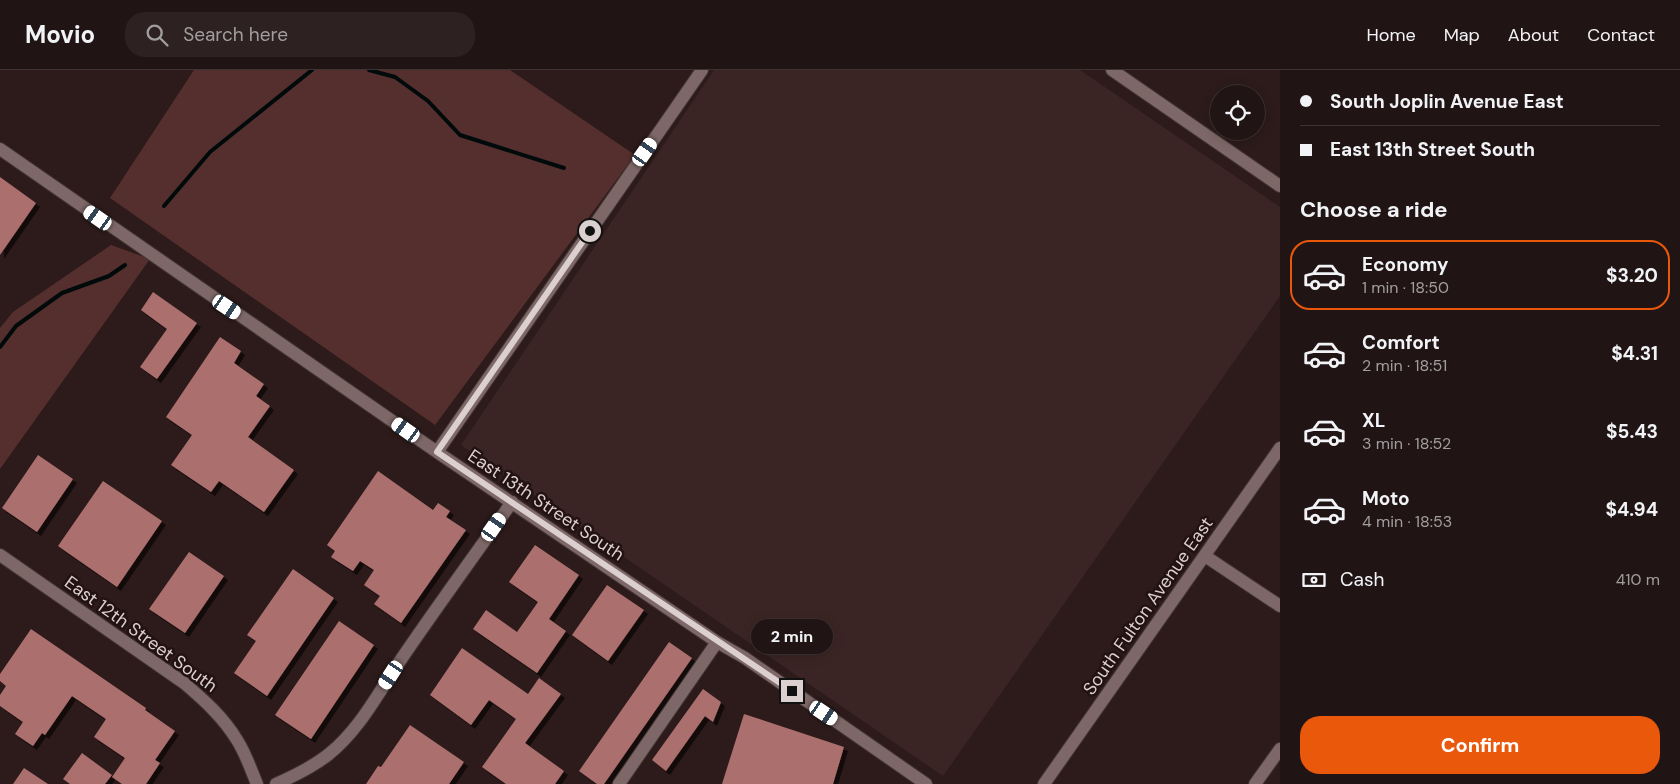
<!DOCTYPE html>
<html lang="en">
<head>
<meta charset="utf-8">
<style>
  :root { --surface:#211414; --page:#2d2122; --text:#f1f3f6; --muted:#a29ea0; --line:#3e3334; --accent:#ea580c }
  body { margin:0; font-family:"DM Sans",sans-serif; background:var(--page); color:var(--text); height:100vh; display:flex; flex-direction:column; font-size:19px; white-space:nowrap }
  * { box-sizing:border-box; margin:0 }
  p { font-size:16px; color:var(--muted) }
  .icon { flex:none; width:28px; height:28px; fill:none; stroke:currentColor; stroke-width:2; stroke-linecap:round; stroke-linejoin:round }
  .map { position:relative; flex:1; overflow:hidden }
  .details { display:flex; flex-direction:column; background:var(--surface); width:400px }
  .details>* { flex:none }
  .banner { display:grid; align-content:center; height:110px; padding:0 20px; background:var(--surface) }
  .tools { position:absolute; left:1210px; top:15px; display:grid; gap:10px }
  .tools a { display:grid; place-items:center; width:55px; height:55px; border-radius:50%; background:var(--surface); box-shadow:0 2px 12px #0003,0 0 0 1px var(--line); font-size:25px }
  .end { position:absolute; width:22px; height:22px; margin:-11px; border:6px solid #dccfcf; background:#111; box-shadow:0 0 0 2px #111 }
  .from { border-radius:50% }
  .bubble { position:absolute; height:35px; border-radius:18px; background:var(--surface); box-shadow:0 2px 12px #0003,0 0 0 1px var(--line); font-size:16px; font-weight:700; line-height:35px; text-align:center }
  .car { position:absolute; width:15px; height:30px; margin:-15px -8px; border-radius:6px; box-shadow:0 0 4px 1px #0007; background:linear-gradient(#fff 24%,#345 0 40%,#fff 0 76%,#345 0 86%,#fff 0) }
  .banner b { display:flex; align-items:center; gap:18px; height:48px; font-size:19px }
  .banner b+b { border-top:1px solid var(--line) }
  .banner i { width:12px; height:12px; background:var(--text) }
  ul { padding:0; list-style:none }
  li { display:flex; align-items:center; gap:15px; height:70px; margin:0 10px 8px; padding:0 10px; border:2px solid transparent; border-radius:20px }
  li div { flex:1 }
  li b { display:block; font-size:19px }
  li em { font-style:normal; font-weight:700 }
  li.selected { border-color:var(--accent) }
  li>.icon { width:45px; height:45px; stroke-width:1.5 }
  h2 { padding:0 20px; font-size:22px; line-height:60px }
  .pay { display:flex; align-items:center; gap:12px; height:55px; padding:0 20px; font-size:19px }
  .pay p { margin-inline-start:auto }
  .action { display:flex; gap:10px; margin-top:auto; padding:10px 20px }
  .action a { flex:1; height:58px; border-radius:20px; background:var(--accent); color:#fff; font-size:20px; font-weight:700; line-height:58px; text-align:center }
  header { display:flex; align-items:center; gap:30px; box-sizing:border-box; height:70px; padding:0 25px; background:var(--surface); border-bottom:1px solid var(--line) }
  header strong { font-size:24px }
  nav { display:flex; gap:28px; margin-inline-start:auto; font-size:18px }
  .search { width:350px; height:45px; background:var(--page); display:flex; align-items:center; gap:12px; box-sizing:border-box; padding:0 18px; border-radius:20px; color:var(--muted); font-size:19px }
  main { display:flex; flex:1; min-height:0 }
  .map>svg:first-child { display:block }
</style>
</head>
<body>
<header>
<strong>Movio</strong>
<div class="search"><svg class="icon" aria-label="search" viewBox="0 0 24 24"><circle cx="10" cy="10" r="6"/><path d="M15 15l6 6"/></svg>Search here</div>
<nav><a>Home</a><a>Map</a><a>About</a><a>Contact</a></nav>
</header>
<main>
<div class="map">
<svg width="1280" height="714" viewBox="0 0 1280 714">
  <defs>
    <filter id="shadow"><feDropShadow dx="4" dy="4" stdDeviation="0" flood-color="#0009"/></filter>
  </defs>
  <rect width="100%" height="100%" fill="#2c1b1a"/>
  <!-- built -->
  <path fill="#3b2424" d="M714,0H1080L1280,137V226L943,706L461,375Z"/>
  <!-- green -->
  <path fill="#552f2e" d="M194,0H510L635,85L435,355L110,128Z
    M111,175L150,189L0,399V258L13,242Z"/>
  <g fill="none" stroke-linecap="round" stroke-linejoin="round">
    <!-- stream -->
    <path stroke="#000a0b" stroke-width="4" d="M369,0L395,7L428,31L460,65L564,98
      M164,136L210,82L312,0
      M0,277L16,256L62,223L109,206L125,195"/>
  </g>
  <!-- building -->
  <path fill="#ab6f6e" filter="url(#shadow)" d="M0,107L36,133L0,185Z
    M153,222L197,253L157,309L140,297L167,259L141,240Z
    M220,267L241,281L234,293L264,314L256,326L270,336L248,367L294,400L264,442L219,411L211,422L171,395L192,365L166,347Z
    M38,385L73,409L37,462L2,438Z
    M378,401L433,440L438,433L450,441L446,447L466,460L401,553L374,534L380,526L364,515L374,500L360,491L353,501L331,487L335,481L327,475Z
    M103,411L162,451L117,517L58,476Z
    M535,475L579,505L549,549L566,561L537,603L473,559L486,540L517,562L538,532L509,512Z
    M189,482L224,506L185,563L149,539Z
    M293,499L334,528L267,626L234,603L256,571L247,565Z
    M607,515L644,540L608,591L572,565Z
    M339,551L374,575L311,669L275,645Z
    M31,559L146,638L145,640L175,661L155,690L160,693L146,714H122L112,707L125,688L94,667L106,649L72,626L45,665L42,663L33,676L15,664L23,652L0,636V625L6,616L0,611V604Z
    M669,572L692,588L604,714H597L579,701Z
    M462,578L528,624L539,608L561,624L525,673L564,701L555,714H506L482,697L516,649L489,630L471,655L430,625Z
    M703,619L721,632L713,652L705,646L666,701L652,690Z
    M744,644L844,677L833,714H722Z
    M410,655L464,692L449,714H366L378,696L381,697Z
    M82,683L112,705L105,714H70L63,709Z
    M24,698L48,714H13Z"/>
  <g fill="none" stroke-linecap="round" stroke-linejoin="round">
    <!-- minor casing -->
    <g stroke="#443636" stroke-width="14">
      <path id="minor" d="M0,79L437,382L717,572L745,588L926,714
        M437,382L702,0
        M0,485L184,613C204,630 223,647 237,670C246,684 251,700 257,714
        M1205,486L1280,536
        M276,714C294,706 313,697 329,684C360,659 378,623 400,591C436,538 475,485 512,432
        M619,714L717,572
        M1044,714L1280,378
        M1255,714L1280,679"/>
    </g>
    <!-- secondary casing -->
    <g stroke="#443636" stroke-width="14">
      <path id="secondary" d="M1112,0L1280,116"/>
    </g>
    <!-- minor -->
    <use href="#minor" stroke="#7d6867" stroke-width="12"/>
    <!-- secondary -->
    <use href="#secondary" stroke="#7d6867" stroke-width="12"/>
  </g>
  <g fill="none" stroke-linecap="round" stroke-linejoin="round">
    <!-- route -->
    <path stroke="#dccfcf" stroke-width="6" d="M590,161L437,382L792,621"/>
  </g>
  <g text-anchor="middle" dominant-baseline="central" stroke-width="5" stroke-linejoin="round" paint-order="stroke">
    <!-- street labels -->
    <g font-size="18" fill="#dccfcf" stroke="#221211">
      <text transform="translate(546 435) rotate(34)">East 13th Street South</text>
      <text transform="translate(1148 536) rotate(-55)">South Fulton Avenue East</text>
      <text transform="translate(141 564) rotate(36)">East 12th Street South</text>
    </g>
  </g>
</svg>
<div class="tools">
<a><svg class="icon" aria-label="locate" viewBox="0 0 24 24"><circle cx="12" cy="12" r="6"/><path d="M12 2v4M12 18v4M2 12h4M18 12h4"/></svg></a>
</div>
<i class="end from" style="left:590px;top:161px"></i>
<i class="end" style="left:792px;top:621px"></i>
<div class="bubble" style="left:751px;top:549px;width:82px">2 min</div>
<i class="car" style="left:645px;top:82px;rotate:35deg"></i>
<i class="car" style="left:98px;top:148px;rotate:305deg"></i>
<i class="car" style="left:227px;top:237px;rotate:124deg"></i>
<i class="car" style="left:406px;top:360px;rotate:305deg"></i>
<i class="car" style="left:494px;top:457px;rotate:35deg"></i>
<i class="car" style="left:391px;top:605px;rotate:213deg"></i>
<i class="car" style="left:824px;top:643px;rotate:124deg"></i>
</div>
<section class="details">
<div class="banner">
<b><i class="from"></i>South Joplin Avenue East</b>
<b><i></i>East 13th Street South</b>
</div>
<h2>Choose a ride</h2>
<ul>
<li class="selected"><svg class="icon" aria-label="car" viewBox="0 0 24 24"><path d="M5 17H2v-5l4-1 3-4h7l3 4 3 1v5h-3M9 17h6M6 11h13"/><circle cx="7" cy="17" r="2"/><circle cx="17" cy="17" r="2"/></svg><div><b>Economy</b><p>1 min · 18:50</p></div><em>$3.20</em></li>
<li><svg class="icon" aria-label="car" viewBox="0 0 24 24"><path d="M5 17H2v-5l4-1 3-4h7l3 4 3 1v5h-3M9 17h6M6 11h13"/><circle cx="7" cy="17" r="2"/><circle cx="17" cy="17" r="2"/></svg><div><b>Comfort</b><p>2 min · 18:51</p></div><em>$4.31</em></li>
<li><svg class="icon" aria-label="car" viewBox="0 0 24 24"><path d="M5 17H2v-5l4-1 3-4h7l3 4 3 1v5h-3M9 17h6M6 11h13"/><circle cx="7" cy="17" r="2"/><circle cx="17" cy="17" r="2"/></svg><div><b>XL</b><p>3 min · 18:52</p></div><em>$5.43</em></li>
<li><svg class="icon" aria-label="car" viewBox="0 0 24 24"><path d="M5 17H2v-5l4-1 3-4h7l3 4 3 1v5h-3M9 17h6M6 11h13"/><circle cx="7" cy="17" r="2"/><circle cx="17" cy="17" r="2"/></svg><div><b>Moto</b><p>4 min · 18:53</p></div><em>$4.94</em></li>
</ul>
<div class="pay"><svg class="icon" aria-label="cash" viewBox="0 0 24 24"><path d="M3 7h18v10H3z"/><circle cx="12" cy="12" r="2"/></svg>Cash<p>410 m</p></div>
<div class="action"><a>Confirm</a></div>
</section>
</main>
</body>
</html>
